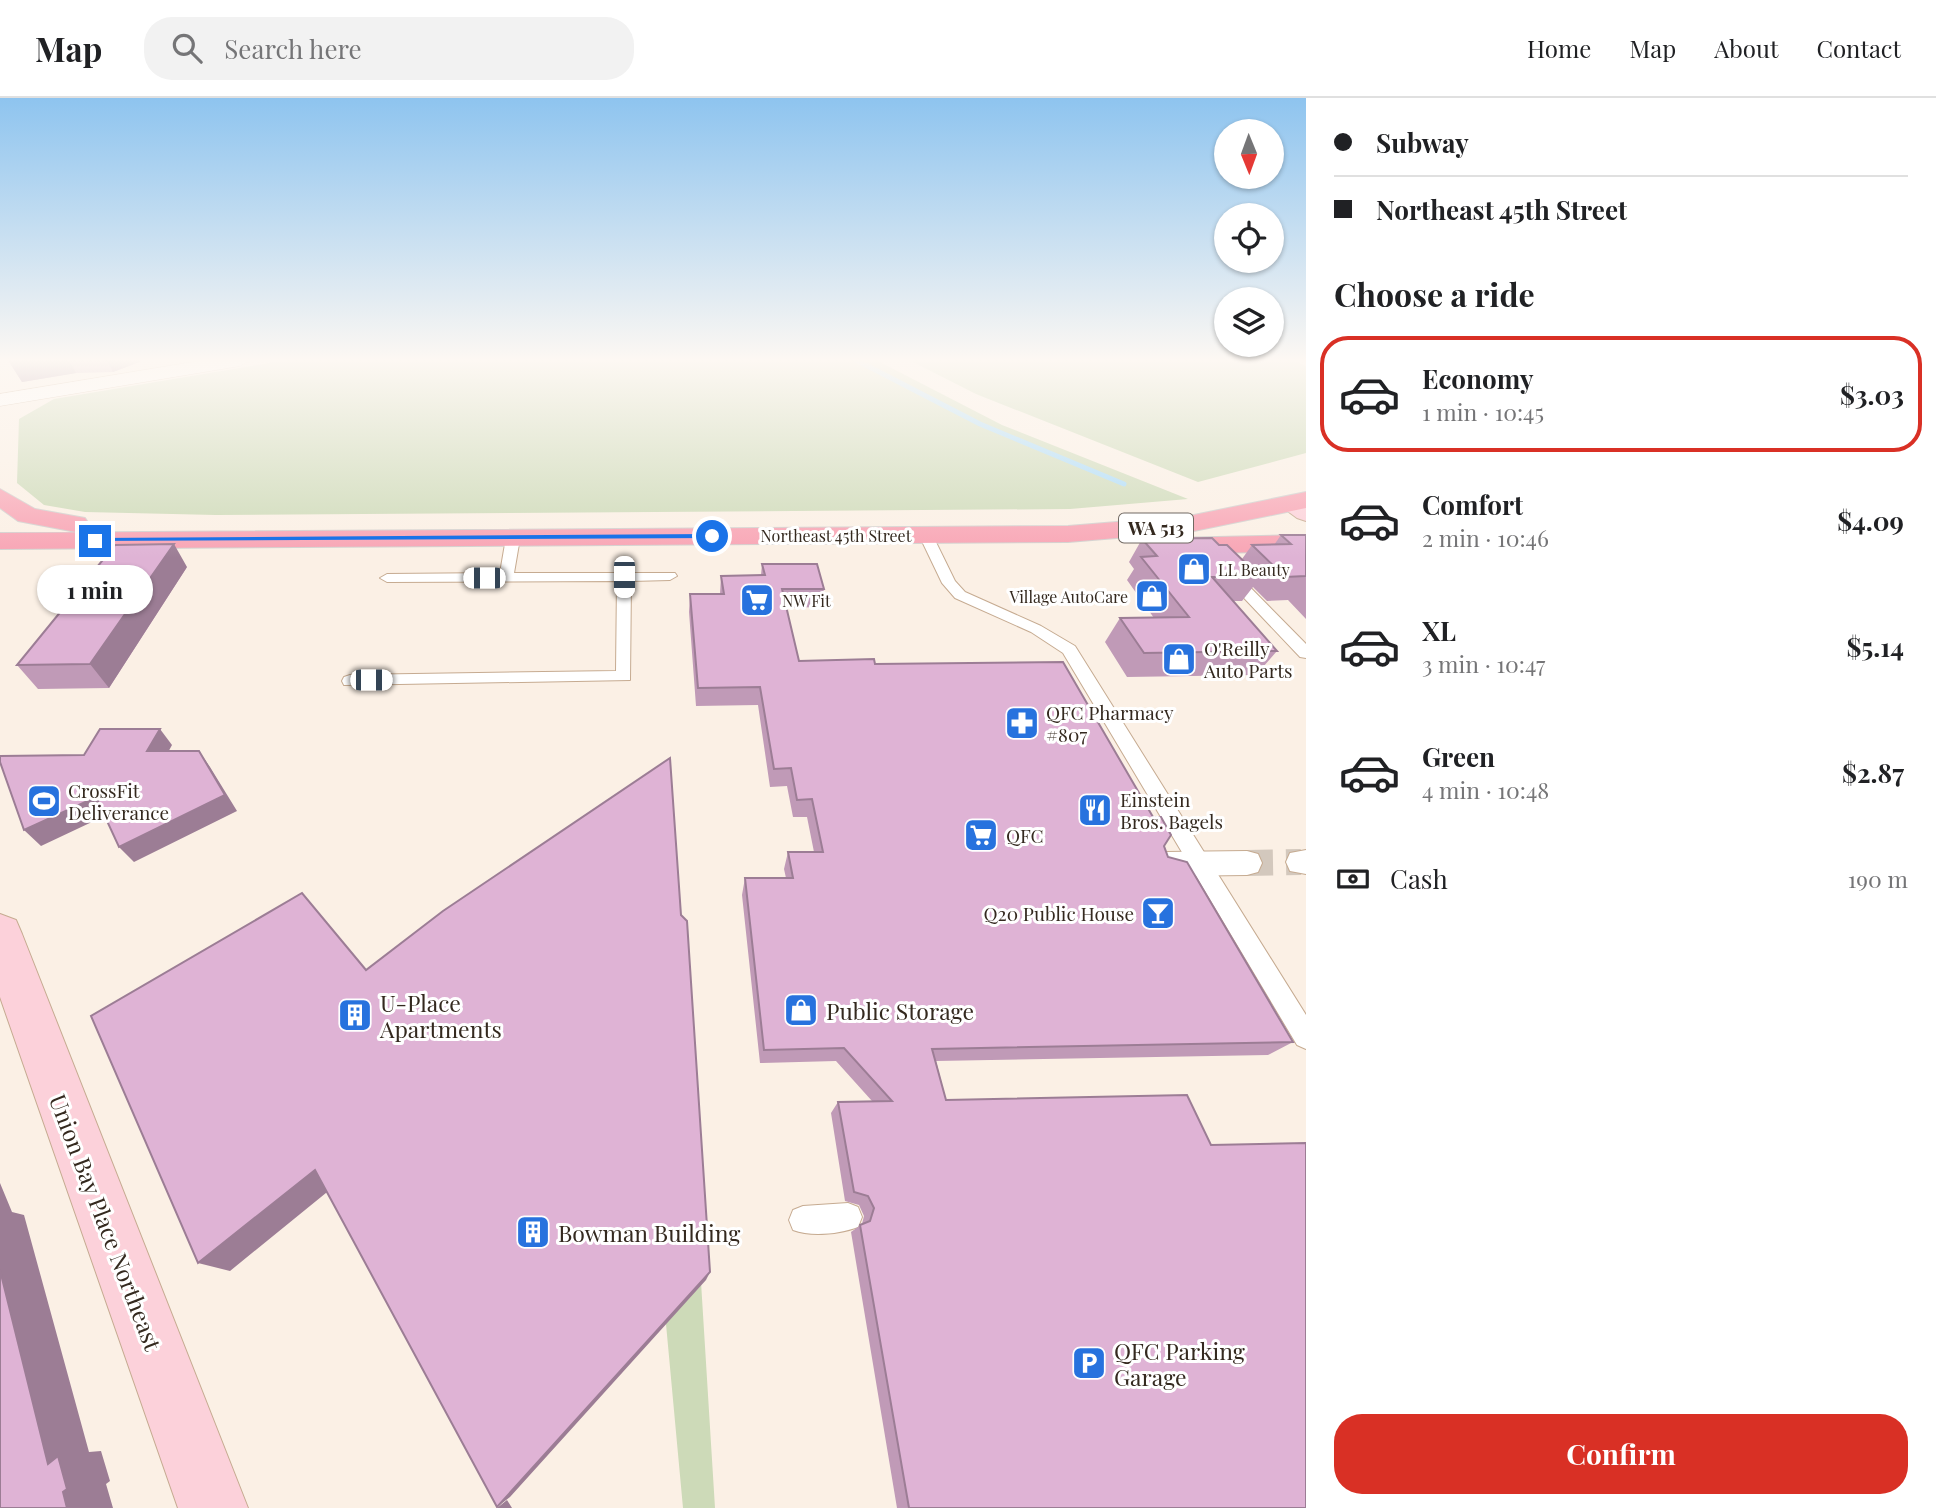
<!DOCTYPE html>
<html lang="en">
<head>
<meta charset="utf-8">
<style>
  :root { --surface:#fff; --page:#f2f2f2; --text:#202124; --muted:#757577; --line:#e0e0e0; --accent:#d93025 }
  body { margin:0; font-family:"Playfair Display",serif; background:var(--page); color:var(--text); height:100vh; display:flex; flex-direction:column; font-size:26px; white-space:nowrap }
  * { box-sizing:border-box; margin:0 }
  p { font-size:23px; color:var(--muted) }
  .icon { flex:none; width:38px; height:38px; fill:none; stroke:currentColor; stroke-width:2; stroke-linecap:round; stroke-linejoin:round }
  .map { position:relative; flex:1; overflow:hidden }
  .panel { display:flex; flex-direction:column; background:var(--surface); width:630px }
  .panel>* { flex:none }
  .banner { display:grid; align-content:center; height:154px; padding:0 28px; background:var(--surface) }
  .needle { width:46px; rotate:179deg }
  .tools { position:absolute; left:1214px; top:21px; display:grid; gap:14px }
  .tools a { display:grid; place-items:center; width:70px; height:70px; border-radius:50%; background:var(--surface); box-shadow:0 2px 5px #0004; font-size:35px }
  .end { position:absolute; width:32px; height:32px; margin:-16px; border:9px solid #1a73e8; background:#fff; box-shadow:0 0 0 4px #fff }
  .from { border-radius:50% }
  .bubble { position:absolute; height:49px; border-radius:24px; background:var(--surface); box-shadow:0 2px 5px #0004; font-size:23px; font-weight:700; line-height:49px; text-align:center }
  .car { position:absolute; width:21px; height:42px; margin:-21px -10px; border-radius:9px; box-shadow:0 0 5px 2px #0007; background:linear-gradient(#fff 24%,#345 0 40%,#fff 0 76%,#345 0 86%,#fff 0) }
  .banner b { display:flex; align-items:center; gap:24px; height:66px; font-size:26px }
  .banner b+b { border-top:2px solid var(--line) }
  .banner i { width:18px; height:18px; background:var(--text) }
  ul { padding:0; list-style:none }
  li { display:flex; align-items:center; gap:21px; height:116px; margin:0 14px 10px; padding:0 14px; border:4px solid transparent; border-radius:28px }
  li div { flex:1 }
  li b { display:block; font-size:26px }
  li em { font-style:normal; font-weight:700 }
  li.on { border-color:var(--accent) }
  li>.icon { width:63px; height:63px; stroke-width:1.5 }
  h2 { padding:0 28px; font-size:32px; line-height:84px }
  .pay { display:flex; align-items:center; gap:18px; height:77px; padding:0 28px; font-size:26px }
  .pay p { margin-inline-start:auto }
  .primary-button { display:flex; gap:14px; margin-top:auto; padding:14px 28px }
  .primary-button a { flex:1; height:80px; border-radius:28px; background:var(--accent); color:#fff; font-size:28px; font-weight:700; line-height:80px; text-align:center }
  header { display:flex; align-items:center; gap:42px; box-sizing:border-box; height:98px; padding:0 35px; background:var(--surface); border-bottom:2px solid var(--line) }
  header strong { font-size:33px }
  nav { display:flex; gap:38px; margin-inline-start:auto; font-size:24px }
  .search { width:490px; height:63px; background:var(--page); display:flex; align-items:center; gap:18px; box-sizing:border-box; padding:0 24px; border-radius:28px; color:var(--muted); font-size:26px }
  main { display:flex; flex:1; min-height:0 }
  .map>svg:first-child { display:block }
</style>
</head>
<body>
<header>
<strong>Map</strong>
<div class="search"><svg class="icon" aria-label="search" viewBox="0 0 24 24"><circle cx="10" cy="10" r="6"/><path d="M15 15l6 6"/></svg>Search here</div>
<nav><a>Home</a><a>Map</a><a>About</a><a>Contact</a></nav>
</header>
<main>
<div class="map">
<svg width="1306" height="1410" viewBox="0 0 1306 1410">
  <rect width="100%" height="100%" fill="#fbf0e5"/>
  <!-- green -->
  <path fill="#cddab8" d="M287,262H876L1002,327L1188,401L1070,411L216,417L85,414L44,407L17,385L19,321L54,301Z
    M909,262H1292L1306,268V355L1198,384L976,296Z
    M701,1184L715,1410H683L666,1226Z"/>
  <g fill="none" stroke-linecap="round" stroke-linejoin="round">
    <!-- stream -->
    <path stroke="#a8dbfa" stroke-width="5" d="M856,262L980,326L1124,386"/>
    <!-- pedestrian-tunnel -->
    <path stroke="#d3c8bd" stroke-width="26" stroke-dasharray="26 13" stroke-linecap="butt" d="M1247,765L1301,764"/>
    <!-- service casing -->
    <g stroke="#c6ab91" stroke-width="2">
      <path id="service" d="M921,434H931L955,483L965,494L1041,528L1075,548L1306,917V951L1297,947L1063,555L1031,534L955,500L942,485L919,437Z
        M513,436L520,440L514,475H675L677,478L670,482L631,483L630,582L344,587L342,583L344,579L350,577L616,573L617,483L387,484L380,480L387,476L500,475L506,440Z
        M1231,474L1236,475L1306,546V560L1300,559L1226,481V475Z
        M848,1105L858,1109L862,1119L858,1129C840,1136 811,1139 793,1132L789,1122L793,1112L803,1108Z"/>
    </g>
    <!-- pedestrian casing -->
    <g stroke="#c6ab91" stroke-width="2">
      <path id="pedestrian" d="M1306,752V776L1290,773L1286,764L1290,755Z
        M1247,753L1258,756L1262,765L1258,774L1247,777L1165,778L1154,775L1150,766L1154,757L1165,754Z"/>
    </g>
    <!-- minor casing -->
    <g stroke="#c6ab91" stroke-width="1">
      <path id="minor" d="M205,262H249L240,268L0,308V296Z"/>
    </g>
    <!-- secondary casing -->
    <g stroke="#c6ab91" stroke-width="2">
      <path id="secondary" d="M1291,398L1306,404V423L1297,420L1278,406L1282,401Z
        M0,816L16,822L22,836L248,1410H178L0,899Z"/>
    </g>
    <!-- primary casing -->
    <g stroke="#d2d0ce" stroke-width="2">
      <path id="primary" d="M0,391L35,411L85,420L89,426L85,432L76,434L18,423L0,410Z
        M1306,394V410L1189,434L1068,444L0,451V435L1068,428L1189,418Z
        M1306,437V453L1171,456L1161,454L1157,448L1161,442L1171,440Z"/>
    </g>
    <!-- service -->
    <use href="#service" fill="#fff" fill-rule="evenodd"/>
    <!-- pedestrian -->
    <use href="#pedestrian" fill="#fff" fill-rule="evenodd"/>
    <!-- minor -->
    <use href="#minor" fill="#fff" fill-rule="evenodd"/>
    <!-- secondary -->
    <use href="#secondary" fill="#fcd1da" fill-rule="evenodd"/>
    <!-- primary -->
    <use href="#primary" fill="#f8a4b4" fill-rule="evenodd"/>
  </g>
  <!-- wall -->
  <path fill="#c09ab7" d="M8,262H142V263L113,274L76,275L22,284Z
    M1281,437H1306V521L1288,502L1267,503L1253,489L1242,503H1232L1277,553L1256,577L1127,579L1105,544L1120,520H1154L1127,482L1134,471L1129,464L1142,441L1219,447L1242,461L1252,447H1274Z
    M762,466L824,491L820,509L786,510L799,563L875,566L1164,748L1168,759L1293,944L1268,957L936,963L946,1002L1306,1410H897L851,1134L862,1126L864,1118L859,1107L845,1103L831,1015L838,1004L872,1003L836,963L760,965L742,797L745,780H786L784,771L788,754H814L807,719H793L787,688L770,689L758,607L696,608L689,514L690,496H720L721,478L761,477Z
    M187,469L109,590L38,591L17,567Z"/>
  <!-- shaded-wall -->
  <path fill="#9c7d95" d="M8,262H69L76,275L22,284Z
    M107,262H142V263L113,274Z
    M174,446L187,469L109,590L90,566Z
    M160,631L172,647L160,669L147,653Z
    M199,653L210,669L237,713L134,764L119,749Z
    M96,699L111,715L41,748L24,732Z
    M315,1072L337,1086L230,1173L198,1165Z
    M0,1085L12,1114L24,1117L89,1354L101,1353L110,1383L106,1386L113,1410H67L48,1366L0,1172Z
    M710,1174L706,1182L510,1399L497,1409Z
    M507,1402L512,1410H497Z"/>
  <!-- building -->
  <path fill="#dfb3d5" stroke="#9c7d95" stroke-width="2" d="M1281,437H1306V478L1285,479L1252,447L1291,446Z
    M1212,440L1219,447H1227L1260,479H1212L1277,553L1144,555L1120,520L1189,519L1141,459L1157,458L1142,441Z
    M174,446L90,566L17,567L115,447Z
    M762,466H817L824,491H782L799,563L874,561L875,566L1063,564L1153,719H1161L1171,737L1164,748L1168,759L1187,764L1293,944L932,951L946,1002L1187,997L1211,1047L1306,1045V1410H909L860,1127L870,1123L874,1110L868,1098L854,1094L838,1004L892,1003L844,950L764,952L745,780H793L788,754H823L812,701L797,702L791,670L774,671L760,589L698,590L690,496H724L721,478L765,477Z
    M100,631H160L147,653H199L225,697L119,749L96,699L24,732L0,664V658L84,657Z
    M670,660L681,817L687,823L710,1174L497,1409L315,1072L198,1165L91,918L302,795L366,872L443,813Z
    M0,1172L48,1366L58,1358L67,1391L63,1394L67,1410H0Z"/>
  <!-- sky -->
  <linearGradient id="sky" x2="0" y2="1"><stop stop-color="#8ec4ef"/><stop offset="0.57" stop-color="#fdf8f3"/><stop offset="1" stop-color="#fdf8f3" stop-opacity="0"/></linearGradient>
  <rect width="1306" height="460" fill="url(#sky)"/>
  <!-- route -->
  <path fill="#1a73e8" d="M712,436L715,440L91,443L95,440Z"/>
  <!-- icons -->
  <defs>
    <g id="shop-square" transform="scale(1.75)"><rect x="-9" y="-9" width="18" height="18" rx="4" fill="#2772de" stroke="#fff"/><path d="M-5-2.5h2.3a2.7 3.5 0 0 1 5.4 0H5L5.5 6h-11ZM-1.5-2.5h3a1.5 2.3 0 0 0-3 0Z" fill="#fff"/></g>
    <g id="supermarket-square" transform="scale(1.75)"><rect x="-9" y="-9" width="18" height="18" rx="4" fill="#2772de" stroke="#fff"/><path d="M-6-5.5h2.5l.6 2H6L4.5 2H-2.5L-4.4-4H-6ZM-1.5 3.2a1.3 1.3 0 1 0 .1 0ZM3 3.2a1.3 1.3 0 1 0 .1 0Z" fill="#fff"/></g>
    <g id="pharmacy-square" transform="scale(1.75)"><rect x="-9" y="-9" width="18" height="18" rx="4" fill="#2772de" stroke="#fff"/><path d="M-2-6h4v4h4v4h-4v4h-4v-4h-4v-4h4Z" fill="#fff"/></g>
    <g id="stadium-square" transform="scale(1.75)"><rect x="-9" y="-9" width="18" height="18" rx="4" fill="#2772de" stroke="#fff"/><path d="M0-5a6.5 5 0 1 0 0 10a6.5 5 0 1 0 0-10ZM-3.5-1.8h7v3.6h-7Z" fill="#fff"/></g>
    <g id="restaurant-square" transform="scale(1.75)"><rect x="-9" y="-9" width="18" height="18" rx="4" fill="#2772de" stroke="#fff"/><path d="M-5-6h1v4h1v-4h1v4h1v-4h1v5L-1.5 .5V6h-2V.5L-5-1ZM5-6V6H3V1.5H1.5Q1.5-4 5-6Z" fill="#fff"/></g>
    <g id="bar-square" transform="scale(1.75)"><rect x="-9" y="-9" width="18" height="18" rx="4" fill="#2772de" stroke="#fff"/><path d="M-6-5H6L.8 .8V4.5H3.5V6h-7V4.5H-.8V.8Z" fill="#fff"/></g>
    <g id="building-square" transform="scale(1.75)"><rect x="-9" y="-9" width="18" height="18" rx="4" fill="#2772de" stroke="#fff"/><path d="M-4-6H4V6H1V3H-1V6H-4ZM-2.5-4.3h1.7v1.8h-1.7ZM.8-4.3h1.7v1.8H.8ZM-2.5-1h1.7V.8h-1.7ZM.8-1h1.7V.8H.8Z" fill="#fff"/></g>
    <g id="parking-square" transform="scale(1.75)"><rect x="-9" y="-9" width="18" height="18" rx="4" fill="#2772de" stroke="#fff"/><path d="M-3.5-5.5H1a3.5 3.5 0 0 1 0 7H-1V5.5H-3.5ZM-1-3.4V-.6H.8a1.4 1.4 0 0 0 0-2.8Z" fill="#fff"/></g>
  </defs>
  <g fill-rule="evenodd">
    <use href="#shop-square" x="1194" y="471"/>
    <use href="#shop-square" x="1152" y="498"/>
    <use href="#supermarket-square" x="757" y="502"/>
    <use href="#shop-square" x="1179" y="561"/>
    <use href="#pharmacy-square" x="1022" y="625"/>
    <use href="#stadium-square" x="44" y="703"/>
    <use href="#restaurant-square" x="1095" y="712"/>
    <use href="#supermarket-square" x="981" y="737"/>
    <use href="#bar-square" x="1158" y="815"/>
    <use href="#shop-square" x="801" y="912"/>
    <use href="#building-square" x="355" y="917"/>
    <use href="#building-square" x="533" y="1134"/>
    <use href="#parking-square" x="1089" y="1265"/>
  </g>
  <g text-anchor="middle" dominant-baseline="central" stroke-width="6" stroke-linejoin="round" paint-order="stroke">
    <!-- far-street labels -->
    <g font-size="16" fill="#34291f" stroke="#fff">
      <text x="836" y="437">Northeast 45th Street</text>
    </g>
    <!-- far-poi labels -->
    <g font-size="16" fill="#34291f" stroke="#fff" text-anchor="start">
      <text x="1218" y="471">LL Beauty</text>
      <text x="1128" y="498" text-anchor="end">Village AutoCare</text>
      <text x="782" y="502">NW Fit</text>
    </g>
    <!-- shield labels -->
    <rect fill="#fff" stroke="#716962" stroke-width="2" x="1119" y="415.5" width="74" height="29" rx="5"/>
    <g font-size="18" font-weight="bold" fill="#34291f">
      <text x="1156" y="430">WA 513</text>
    </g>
    <!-- poi labels -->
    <g font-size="19" fill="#34291f" stroke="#fff" text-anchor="start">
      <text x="1204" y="550">O'Reilly<tspan x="1204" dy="22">Auto Parts</tspan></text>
      <text x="1046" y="614">QFC Pharmacy<tspan x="1046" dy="22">#807</tspan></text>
      <text x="68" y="692">CrossFit<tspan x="68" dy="22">Deliverance</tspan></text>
      <text x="1120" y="701">Einstein<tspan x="1120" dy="22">Bros. Bagels</tspan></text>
      <text x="1006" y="737">QFC</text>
      <text x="1134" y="815" text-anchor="end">Q20 Public House</text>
    </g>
    <!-- near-poi labels -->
    <g font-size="23" fill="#34291f" stroke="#fff" text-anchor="start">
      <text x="380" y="904">U-Place<tspan x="380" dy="26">Apartments</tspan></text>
      <text x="826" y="912">Public Storage</text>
      <text x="558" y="1134">Bowman Building</text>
      <text x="1114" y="1252">QFC Parking<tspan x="1114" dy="26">Garage</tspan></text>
    </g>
    <!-- near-street labels -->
    <g font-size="23" fill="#34291f" stroke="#fff">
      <text transform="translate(106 1124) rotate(69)">Union Bay Place Northeast</text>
    </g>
  </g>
</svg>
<div class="tools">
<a><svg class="needle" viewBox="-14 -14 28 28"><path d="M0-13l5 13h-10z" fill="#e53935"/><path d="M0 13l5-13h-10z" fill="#757577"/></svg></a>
<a><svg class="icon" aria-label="locate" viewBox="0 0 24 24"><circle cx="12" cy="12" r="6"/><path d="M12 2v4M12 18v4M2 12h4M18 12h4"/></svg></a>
<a><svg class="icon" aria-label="layers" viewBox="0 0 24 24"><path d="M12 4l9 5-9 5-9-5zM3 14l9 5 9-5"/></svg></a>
</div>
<i class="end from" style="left:712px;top:438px"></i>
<i class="end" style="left:95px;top:443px"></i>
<div class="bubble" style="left:37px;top:467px;width:116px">1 min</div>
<i class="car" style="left:624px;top:479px;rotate:180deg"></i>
<i class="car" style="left:484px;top:480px;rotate:270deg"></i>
<i class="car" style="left:371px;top:582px;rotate:90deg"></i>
</div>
<section class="panel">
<div class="banner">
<b><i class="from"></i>Subway</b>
<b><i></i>Northeast 45th Street</b>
</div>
<h2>Choose a ride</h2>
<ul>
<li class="on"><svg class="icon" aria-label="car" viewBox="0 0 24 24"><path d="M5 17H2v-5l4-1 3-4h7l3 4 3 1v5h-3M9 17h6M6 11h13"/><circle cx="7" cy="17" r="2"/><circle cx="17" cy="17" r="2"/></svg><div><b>Economy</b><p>1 min · 10:45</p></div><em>$3.03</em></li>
<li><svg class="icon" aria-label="car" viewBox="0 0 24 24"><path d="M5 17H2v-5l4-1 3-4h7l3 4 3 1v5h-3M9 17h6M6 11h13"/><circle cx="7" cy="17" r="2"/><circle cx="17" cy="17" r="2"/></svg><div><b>Comfort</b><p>2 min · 10:46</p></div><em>$4.09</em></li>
<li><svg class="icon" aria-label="car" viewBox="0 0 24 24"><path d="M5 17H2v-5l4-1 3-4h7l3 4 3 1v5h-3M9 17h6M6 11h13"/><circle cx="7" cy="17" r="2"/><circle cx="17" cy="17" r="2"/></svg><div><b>XL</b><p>3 min · 10:47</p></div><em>$5.14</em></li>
<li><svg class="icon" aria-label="car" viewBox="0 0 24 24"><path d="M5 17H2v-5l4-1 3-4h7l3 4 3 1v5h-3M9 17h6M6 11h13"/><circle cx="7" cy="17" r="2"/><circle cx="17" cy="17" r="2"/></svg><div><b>Green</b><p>4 min · 10:48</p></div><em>$2.87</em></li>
</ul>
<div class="pay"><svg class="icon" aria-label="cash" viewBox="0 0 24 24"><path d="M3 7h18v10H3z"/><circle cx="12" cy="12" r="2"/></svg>Cash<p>190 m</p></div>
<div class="primary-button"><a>Confirm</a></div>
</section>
</main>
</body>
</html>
